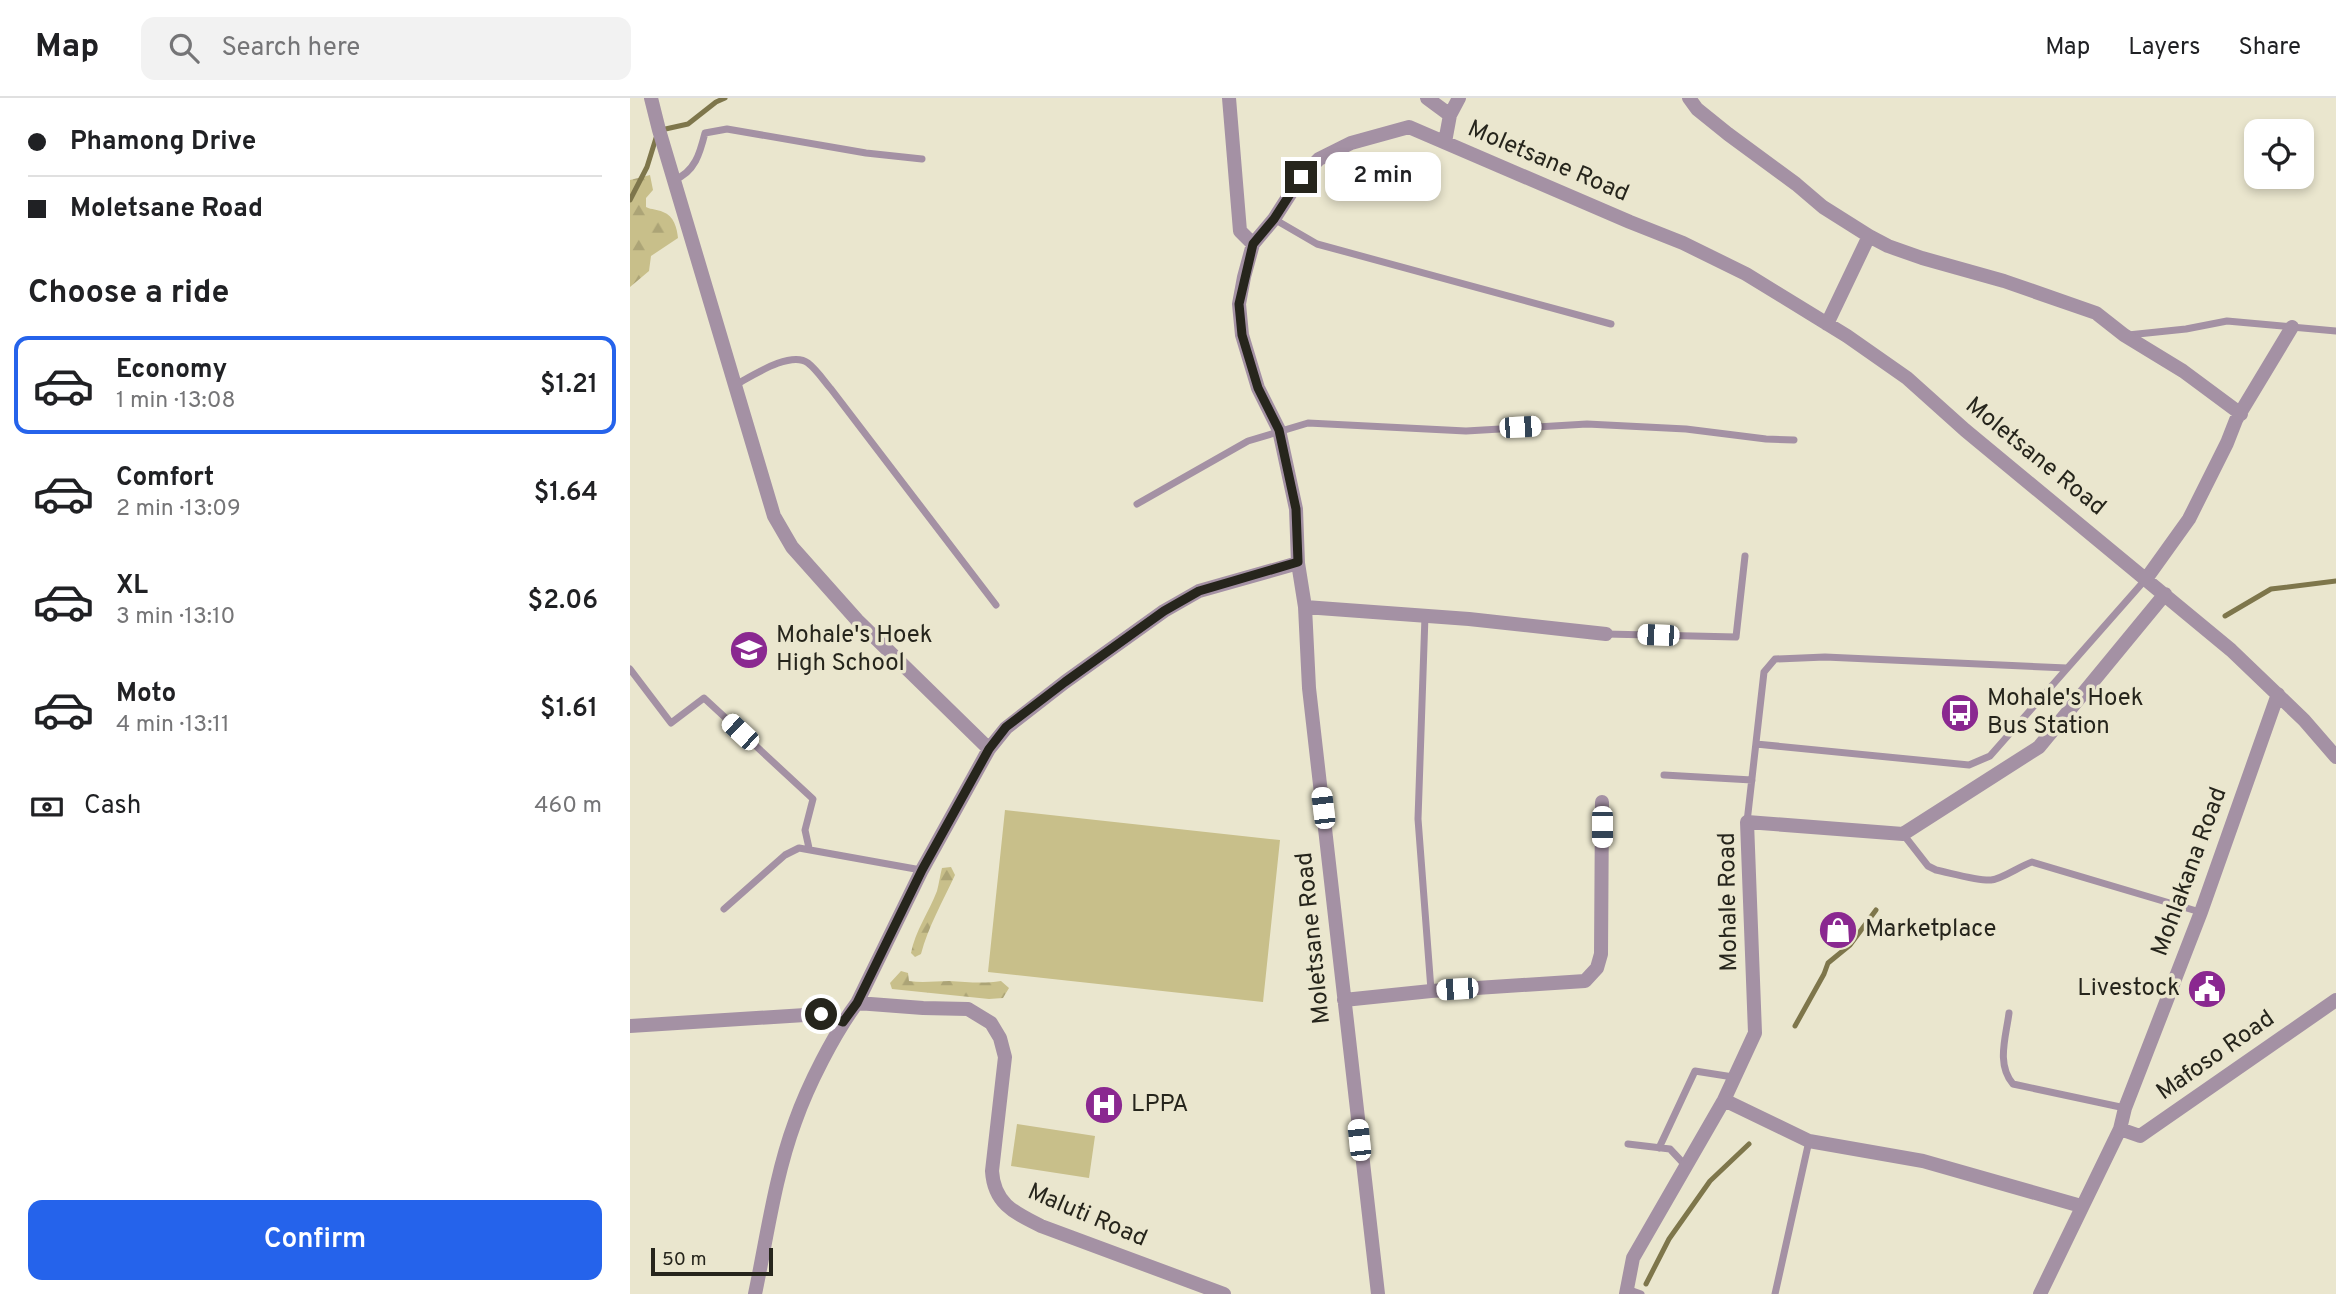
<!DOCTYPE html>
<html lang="en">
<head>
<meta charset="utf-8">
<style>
  :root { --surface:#fff; --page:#f2f2f2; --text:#202124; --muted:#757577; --line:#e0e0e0; --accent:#2563eb }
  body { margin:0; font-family:Overpass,sans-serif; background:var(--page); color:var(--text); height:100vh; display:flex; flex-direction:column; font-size:26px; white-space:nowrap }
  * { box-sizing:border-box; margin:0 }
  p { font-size:23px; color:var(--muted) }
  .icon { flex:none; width:38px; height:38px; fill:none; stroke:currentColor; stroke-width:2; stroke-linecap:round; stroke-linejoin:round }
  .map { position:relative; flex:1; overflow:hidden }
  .side { display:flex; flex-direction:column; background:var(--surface); width:630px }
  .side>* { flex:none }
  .banner { display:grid; align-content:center; height:154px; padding:0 28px; background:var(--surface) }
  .tools { position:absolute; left:1614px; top:21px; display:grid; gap:14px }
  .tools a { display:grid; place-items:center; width:70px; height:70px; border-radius:14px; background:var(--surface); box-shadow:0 4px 10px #0003; font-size:35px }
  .scale { position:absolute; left:21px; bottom:18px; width:122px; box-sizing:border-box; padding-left:7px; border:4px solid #26251c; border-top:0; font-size:19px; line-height:24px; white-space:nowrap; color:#26251c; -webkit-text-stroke:5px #eae6ce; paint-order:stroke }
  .end { position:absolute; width:32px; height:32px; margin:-16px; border:9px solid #26251c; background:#fff; box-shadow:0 0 0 4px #fff }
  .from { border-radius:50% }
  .bubble { position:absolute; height:49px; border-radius:14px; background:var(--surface); box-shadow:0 4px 10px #0003; font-size:23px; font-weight:600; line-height:49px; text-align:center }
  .car { position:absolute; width:21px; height:42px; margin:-21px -10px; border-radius:9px; box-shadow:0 0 5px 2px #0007; background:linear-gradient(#fff 24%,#345 0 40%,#fff 0 76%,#345 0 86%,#fff 0) }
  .banner b { display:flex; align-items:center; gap:24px; height:66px; font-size:26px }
  .banner b+b { border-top:2px solid var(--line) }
  .banner i { width:18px; height:18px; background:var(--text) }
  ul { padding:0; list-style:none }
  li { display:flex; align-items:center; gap:21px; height:98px; margin:0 14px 10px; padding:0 14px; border:4px solid transparent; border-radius:14px }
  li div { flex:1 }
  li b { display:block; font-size:26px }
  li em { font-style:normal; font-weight:600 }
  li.active { border-color:var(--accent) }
  li>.icon { width:63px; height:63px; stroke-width:1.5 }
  h2 { padding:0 28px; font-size:32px; line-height:84px }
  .pay { display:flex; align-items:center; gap:18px; height:77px; padding:0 28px; font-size:26px }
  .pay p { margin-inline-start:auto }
  .cta { display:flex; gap:14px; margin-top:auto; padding:14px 28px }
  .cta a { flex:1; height:80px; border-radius:14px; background:var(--accent); color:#fff; font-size:28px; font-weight:600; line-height:80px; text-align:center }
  header { display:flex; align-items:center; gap:42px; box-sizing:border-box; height:98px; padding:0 35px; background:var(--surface); border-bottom:2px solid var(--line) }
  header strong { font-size:33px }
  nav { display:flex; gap:38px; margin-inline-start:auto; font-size:24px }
  .search { width:490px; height:63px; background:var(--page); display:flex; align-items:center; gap:18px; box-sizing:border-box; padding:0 24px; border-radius:14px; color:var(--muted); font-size:26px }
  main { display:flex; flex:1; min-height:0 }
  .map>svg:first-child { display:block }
</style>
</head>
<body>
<header>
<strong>Map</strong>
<div class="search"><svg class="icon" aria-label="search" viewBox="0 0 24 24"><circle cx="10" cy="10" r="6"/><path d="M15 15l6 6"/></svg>Search here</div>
<nav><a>Map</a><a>Layers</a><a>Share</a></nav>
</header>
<main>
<section class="side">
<div class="banner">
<b><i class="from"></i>Phamong Drive</b>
<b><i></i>Moletsane Road</b>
</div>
<h2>Choose a ride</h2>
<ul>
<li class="active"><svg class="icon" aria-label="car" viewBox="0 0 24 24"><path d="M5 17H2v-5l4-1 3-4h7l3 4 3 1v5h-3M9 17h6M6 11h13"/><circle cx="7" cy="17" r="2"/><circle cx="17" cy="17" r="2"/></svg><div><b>Economy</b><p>1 min · 13:08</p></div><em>$1.21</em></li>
<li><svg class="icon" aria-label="car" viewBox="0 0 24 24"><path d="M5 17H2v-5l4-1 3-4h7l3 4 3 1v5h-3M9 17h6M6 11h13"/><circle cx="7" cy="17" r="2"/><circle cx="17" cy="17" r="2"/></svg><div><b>Comfort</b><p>2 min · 13:09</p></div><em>$1.64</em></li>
<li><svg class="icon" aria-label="car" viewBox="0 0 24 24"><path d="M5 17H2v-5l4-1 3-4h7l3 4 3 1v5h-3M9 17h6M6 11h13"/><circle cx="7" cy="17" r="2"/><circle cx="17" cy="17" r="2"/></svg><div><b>XL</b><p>3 min · 13:10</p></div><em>$2.06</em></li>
<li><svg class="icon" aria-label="car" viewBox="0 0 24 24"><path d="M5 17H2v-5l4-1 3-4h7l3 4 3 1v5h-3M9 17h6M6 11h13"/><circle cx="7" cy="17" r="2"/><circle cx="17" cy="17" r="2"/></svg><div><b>Moto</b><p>4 min · 13:11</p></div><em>$1.61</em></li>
</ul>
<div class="pay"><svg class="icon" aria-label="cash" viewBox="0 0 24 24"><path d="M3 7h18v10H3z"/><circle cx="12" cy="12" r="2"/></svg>Cash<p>460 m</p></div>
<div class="cta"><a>Confirm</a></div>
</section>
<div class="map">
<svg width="1706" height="1196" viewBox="0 0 1706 1196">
  <defs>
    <pattern id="forest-firs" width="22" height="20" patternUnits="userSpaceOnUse" patternTransform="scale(1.75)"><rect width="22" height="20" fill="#c8bf8a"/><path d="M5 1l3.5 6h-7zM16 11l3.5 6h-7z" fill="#aca476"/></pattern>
  </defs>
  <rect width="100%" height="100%" fill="#eae6ce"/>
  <!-- green -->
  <path fill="#c8bf8a" d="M375,712L650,742L633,904L358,874Z
    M387,1026L465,1038L459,1080L381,1068Z"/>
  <!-- forest -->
  <path fill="url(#forest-firs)" d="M20,77L23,92L16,100V109C22,112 27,111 33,114C44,118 47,130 48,140L21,158L19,173L0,189V82Z
    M321,769L325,777C313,803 298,829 291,856L285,859L281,855C285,833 299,814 307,793C309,785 310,778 312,770Z
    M271,873L278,875L279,883C293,885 306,883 319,883C337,884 353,886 371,883L379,890L373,900L359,901L262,891L260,885Z"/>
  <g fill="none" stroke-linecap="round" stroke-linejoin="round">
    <!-- stream -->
    <path stroke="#7e764b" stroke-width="5" d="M31,32L58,26L86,4L95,0
      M0,102L17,69L26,40
      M1595,518L1641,491L1706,483
      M1165,928L1194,876L1198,865L1220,847L1246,812
      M1016,1186L1039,1141L1080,1083L1119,1046"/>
    <!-- lane -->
    <path stroke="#a491a4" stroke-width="7" d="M44,82C65,74 70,55 75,35L97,31L236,55L292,61
      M644,121L687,146L981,226
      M1498,237L1556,231L1597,223L1706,233
      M105,287C122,278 161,252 178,265C187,272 194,283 201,291L366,507
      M507,406L618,343L678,325L836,333L957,326L1056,331L1136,341L1164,342
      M795,518L788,721L801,892
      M976,536L1106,539L1115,458
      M0,571L41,625L74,600L183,701L175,732L179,750
      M1126,646L1339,667L1360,658L1515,482
      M1034,677L1122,682
      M1117,724L1134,574L1145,561L1195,559L1437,570
      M1273,736L1298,768L1306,772C1321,775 1348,783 1361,782C1372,781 1390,768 1402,764L1570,814
      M94,811L155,757L169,750L291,772
      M1379,915C1376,939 1366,966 1383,986L1495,1010
      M998,1046L1040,1051L1055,1067
      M1029,1050L1065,973L1103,979
      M997,1191L1011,1196
      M1145,1196L1179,1043"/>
    <!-- street -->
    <path stroke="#a491a4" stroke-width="14" d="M21,0L29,32L144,418L162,449L227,522L359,651
      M599,0L610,133L623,146
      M797,0L820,17
      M1059,0L1067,11L1098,36L1166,86L1193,109L1239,138L1258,148L1292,160L1374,183L1466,215L1494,237L1553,273L1611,316
      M815,44L820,17L829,0
      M1197,226L1239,138
      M1516,481L1559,421L1597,345L1606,322L1662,229
      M675,509L839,521L976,536
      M714,902L801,893L955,883L967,870L971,856L972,704
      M227,905L293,910L338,911L361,925L370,940L375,959L362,1073C364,1106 385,1115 411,1128L594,1196
      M0,928L191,916L213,924
      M1094,1002L1179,1043L1293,1063L1451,1108
      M1490,1031L1510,1038L1706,902
      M125,1196C137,1139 145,1078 165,1024C178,987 204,936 227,905L292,772L359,651L376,630L435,584L534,513L569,493L668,465
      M748,1196L679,590L675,509L668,465L666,411L649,332L628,290L612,237L609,206L614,179L623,146L644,121L671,79L689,61L721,45L779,29L1000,124L1053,145L1116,176L1217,238L1277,280L1335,332L1601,552L1674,622L1706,659
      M996,1196L1003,1160L1094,1002L1125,935L1117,724L1273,736L1409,649L1535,496
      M1410,1196L1490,1031L1495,1010L1571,814L1648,596"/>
  </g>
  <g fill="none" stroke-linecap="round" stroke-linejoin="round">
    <!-- route -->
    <path stroke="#26251c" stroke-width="9" d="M191,916L213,924L227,905L292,772L359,651L376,629L435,584L534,513L569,493L668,464L666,411L649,332L628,290L612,237L609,206L623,146L644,121L671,79"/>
  </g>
  <!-- icons -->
  <defs>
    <g id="school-disc" transform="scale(2.0125)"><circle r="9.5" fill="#8a2890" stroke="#eae6ce"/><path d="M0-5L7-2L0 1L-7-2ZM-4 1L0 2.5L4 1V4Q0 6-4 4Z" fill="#fff"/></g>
    <g id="bus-disc" transform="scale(2.0125)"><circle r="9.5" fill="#8a2890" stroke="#eae6ce"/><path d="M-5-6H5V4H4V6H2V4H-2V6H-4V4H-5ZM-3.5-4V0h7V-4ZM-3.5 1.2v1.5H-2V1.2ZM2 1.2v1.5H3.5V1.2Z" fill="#fff"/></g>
    <g id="shop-disc" transform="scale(2.0125)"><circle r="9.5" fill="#8a2890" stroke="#eae6ce"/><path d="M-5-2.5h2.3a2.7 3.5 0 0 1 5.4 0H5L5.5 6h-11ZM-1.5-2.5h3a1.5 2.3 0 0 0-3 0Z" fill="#fff"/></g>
    <g id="civic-disc" transform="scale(2.0125)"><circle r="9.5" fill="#8a2890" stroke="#eae6ce"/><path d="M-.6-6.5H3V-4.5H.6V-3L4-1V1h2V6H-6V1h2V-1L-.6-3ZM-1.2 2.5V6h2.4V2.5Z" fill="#fff"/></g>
    <g id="hospital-disc" transform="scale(2.0125)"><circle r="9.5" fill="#8a2890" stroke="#eae6ce"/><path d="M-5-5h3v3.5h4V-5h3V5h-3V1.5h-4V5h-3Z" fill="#fff"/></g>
  </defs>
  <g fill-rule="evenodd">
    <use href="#school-disc" x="119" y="552"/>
    <use href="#bus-disc" x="1330" y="615"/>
    <use href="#shop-disc" x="1208" y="832"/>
    <use href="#civic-disc" x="1577" y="891"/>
    <use href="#hospital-disc" x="474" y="1007"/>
  </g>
  <g text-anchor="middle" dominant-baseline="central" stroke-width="7" stroke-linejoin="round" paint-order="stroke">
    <!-- street labels -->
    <g font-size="24" fill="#26251c" stroke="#eae6ce">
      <text transform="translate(918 64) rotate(23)">Moletsane Road</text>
      <text transform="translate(1405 359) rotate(39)">Moletsane Road</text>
      <text transform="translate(1560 774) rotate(-70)">Mohlakana Road</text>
      <text transform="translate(1099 804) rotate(-91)">Mohale Road</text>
      <text transform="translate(684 840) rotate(-96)">Moletsane Road</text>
      <text transform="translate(1586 958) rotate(-35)">Mafoso Road</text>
      <text transform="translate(457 1118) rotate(23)">Maluti Road</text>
    </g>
    <!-- poi labels -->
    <g font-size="24" fill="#26251c" stroke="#eae6ce" text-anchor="start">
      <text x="146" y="538">Mohale's Hoek<tspan x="146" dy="28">High School</tspan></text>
      <text x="1357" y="601">Mohale's Hoek<tspan x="1357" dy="28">Bus Station</tspan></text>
      <text x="1235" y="832">Marketplace</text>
      <text x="1550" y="891" text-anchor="end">Livestock</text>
      <text x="501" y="1007">LPPA</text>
    </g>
  </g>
</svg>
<div class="tools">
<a><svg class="icon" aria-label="locate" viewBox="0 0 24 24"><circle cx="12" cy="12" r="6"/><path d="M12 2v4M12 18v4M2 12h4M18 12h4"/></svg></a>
</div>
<div class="scale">50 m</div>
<i class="end from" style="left:191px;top:916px"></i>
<i class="end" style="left:671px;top:79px"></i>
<div class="bubble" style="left:695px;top:54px;width:116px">2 min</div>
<i class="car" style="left:890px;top:329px;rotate:87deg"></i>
<i class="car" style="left:1028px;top:537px;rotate:272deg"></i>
<i class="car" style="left:110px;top:634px;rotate:313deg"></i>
<i class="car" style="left:693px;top:710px;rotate:353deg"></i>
<i class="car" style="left:972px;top:729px;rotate:180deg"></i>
<i class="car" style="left:827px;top:891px;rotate:266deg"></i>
<i class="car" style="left:729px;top:1042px;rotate:354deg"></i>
</div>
</main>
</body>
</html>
